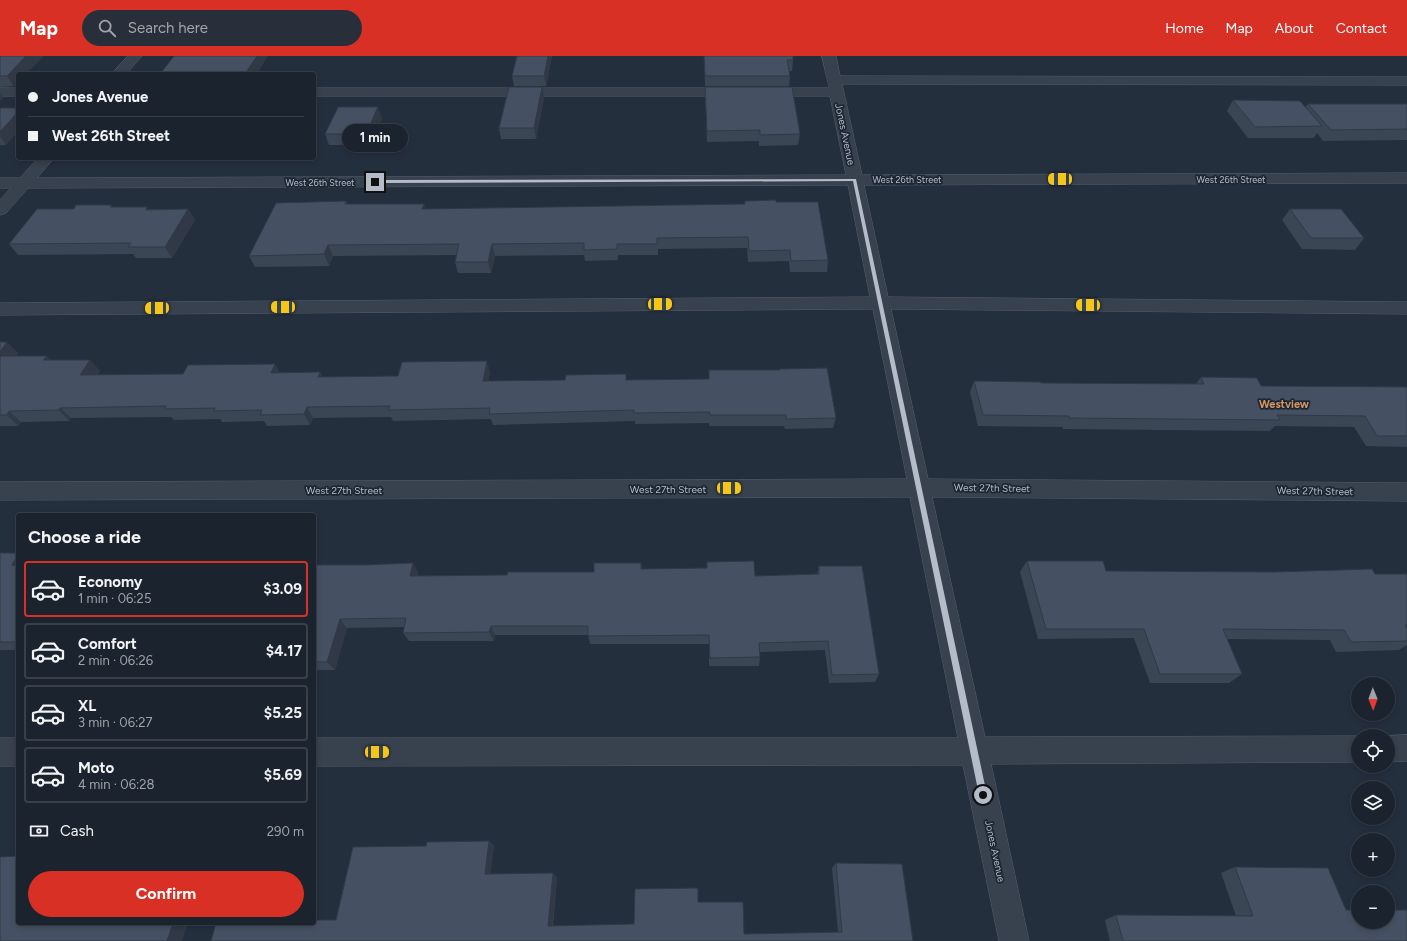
<!DOCTYPE html>
<html lang="en">
<head>
<meta charset="utf-8">
<style>
  :root { --surface:#1b232e; --page:#282f3a; --text:#f1f3f6; --muted:#a0a4aa; --line:#39404a; --accent:#d93025 }
  body { margin:0; font-family:Figtree,sans-serif; background:var(--page); color:var(--text); height:100vh; display:flex; flex-direction:column; font-size:15px; white-space:nowrap }
  * { box-sizing:border-box; margin:0 }
  p { font-size:13px; color:var(--muted) }
  .icon { flex:none; width:22px; height:22px; fill:none; stroke:currentColor; stroke-width:2; stroke-linecap:round; stroke-linejoin:round }
  .map { position:relative; flex:1; overflow:hidden }
  .side { position:absolute; left:16px; top:457px; width:300px; height:412px; display:flex; flex-direction:column; background:var(--surface); border-radius:4px; box-shadow:0 2px 6px #0003,0 0 0 1px var(--line) }
  .side>* { flex:none }
  .banner { position:absolute; left:16px; top:16px; width:300px; height:88px; border-radius:4px; box-shadow:0 2px 6px #0003,0 0 0 1px var(--line); display:grid; align-content:center; height:88px; padding:0 12px; background:var(--surface) }
  .needle { width:26px; rotate:179deg }
  .buttons { position:absolute; left:1351px; top:621px; display:grid; gap:8px }
  .buttons a { display:grid; place-items:center; width:44px; height:44px; border-radius:50%; background:var(--surface); box-shadow:0 2px 6px #0003,0 0 0 1px var(--line); font-size:20px }
  .end { position:absolute; width:18px; height:18px; margin:-9px; border:5px solid #b4bcc9; background:#111; box-shadow:0 0 0 2px #111 }
  .from { border-radius:50% }
  .bubble { position:absolute; height:28px; border-radius:14px; background:var(--surface); box-shadow:0 2px 6px #0003,0 0 0 1px var(--line); font-size:13px; font-weight:700; line-height:28px; text-align:center }
  .car { position:absolute; width:12px; height:24px; margin:-12px -6px; border-radius:5px; box-shadow:0 0 3px 1px #0007; background:linear-gradient(#f5c518 24%,#345 0 40%,#f5c518 0 76%,#345 0 86%,#f5c518 0) }
  .banner b { display:flex; align-items:center; gap:14px; height:38px; font-size:15px }
  .banner b+b { border-top:1px solid var(--line) }
  .banner i { width:10px; height:10px; background:var(--text) }
  ul { padding:0; list-style:none }
  li { display:flex; align-items:center; gap:12px; height:56px; margin:0 8px 6px; padding:0 4px; border:2px solid var(--line); border-radius:4px }
  li div { flex:1 }
  li b { display:block; font-size:15px }
  li em { font-style:normal; font-weight:700 }
  li.current { border-color:var(--accent) }
  li>.icon { width:36px; height:36px; stroke-width:1.5 }
  h2 { padding:0 12px; font-size:18px; line-height:48px }
  .pay { display:flex; align-items:center; gap:10px; height:44px; padding:0 12px; font-size:15px }
  .pay p { margin-inline-start:auto }
  .primary-button { display:flex; gap:8px; margin-top:auto; padding:8px 12px }
  .primary-button a { flex:1; height:46px; border-radius:24px; background:var(--accent); color:#fff; font-size:16px; font-weight:700; line-height:46px; text-align:center }
  header { display:flex; align-items:center; gap:24px; box-sizing:border-box; height:56px; padding:0 20px; background:var(--accent); color:#fff }
  header strong { font-size:19px }
  nav { display:flex; gap:22px; margin-inline-start:auto; font-size:14px }
  .search { width:280px; height:36px; background:var(--page); display:flex; align-items:center; gap:10px; box-sizing:border-box; padding:0 14px; border-radius:22px; color:var(--muted); font-size:15px }
  .map>svg:first-child { display:block }
</style>
</head>
<body>
<header>
<strong>Map</strong>
<div class="search"><svg class="icon" aria-label="search" viewBox="0 0 24 24"><circle cx="10" cy="10" r="6"/><path d="M15 15l6 6"/></svg>Search here</div>
<nav><a>Home</a><a>Map</a><a>About</a><a>Contact</a></nav>
</header>
<div class="map">
<svg width="1407" height="885" viewBox="0 0 1407 885">
  <rect width="100%" height="100%" fill="#242f3e"/>
  <g fill="none" stroke-linecap="round" stroke-linejoin="round">
    <!-- minor casing -->
    <g stroke="#565f6c" stroke-width="1">
      <path id="minor" d="M128,0H142L126,18H112Z
        M822,0H836L840,20L1407,21V29L842,28L862,119L1407,117V127L864,129L888,241L1407,246V258L891,253L928,423L1407,427V445L932,441L985,681L1358,680V706L991,708L1029,885H999L963,709L314,710V682H958L910,441L0,444V426L907,423L873,253L0,259V247L870,241L848,129L28,132L6,157L0,159V144L11,132H0V122H20L38,102H54L37,122L846,119L830,40H314V32H829Z
        M0,32H18V40H0Z
        M1407,679V705L1388,706L1387,680Z
        M0,682H18V710H0Z"/>
    </g>
    <!-- minor -->
    <use href="#minor" fill="#38414e" fill-rule="evenodd"/>
  </g>
  <!-- wall -->
  <path fill="#3b4654" d="M0,0L14,30L0,31Z
    M517,0H552L546,30H514L512,20Z
    M704,0H793V4L792,15H789L790,20L789,30H705Z
    M705,31L800,78L798,89L759,90V85L707,86Z
    M544,42L536,83H501L499,72Z
    M1233,44L1305,51L1308,48H1407V84L1323,85L1317,77L1314,82H1248L1227,55Z
    M0,52L6,89H0Z
    M382,62L370,89H329L325,78Z
    M346,145L348,148L425,153L744,148L745,145L776,146L828,204L827,216H790L789,205L748,206L747,192L658,193V199H618V204L585,205L584,199L495,200L491,217H458L455,206L456,199L333,200L329,210L255,211L249,200Z
    M111,149L113,151L149,153H188L195,164L172,202H136L133,198L18,199L9,188L74,153Z
    M1290,153L1364,182L1355,194L1302,193L1282,164Z
    M0,286L18,297L16,300L51,304H90L100,315L97,319L320,316L322,321L398,320L490,316L488,325L627,324L836,362L833,372L785,373L784,370H709V367L635,368V365L493,369L491,363L393,365L391,361L313,362L310,369L267,370L264,365L222,366L220,363L174,364L171,361L71,362L69,365L21,366L18,370H0Z
    M1201,321L1261,330L1407,331V391L1366,390L1354,371L1275,370L1270,375L1063,373V371L978,370L970,336L974,325L1041,327L1196,328Z
    M0,497H18V594H0Z
    M1027,505L1106,515L1375,518H1407V589L1399,594L1336,596L1330,584L1227,583L1242,618L1229,627H1150L1134,582L1038,583L1020,516Z
    M641,507L642,513L755,520L817,518L819,510L879,618L875,626L829,627L825,594L760,596V601L759,610H709V588H590L588,579H495L494,585H409L403,577L404,571L347,572L335,614H314V509L418,516V520L507,519L594,516Z
    M489,785L494,790L490,818L553,817L557,822L553,870L634,868L698,846L744,878L838,876L832,812L836,807L913,885L336,864L426,790Z
    M1235,811L1346,854L1407,885H1110L1105,864L1116,859L1236,860L1221,817Z"/>
  <!-- shaded-wall -->
  <path fill="#303945" d="M26,0H44L26,18H18V27L14,30L7,20Z
    M257,0H268L257,18H245Z
    M548,0H552L546,30L544,20Z
    M542,31L544,42L536,83L534,72Z
    M0,37L3,42L0,45Z
    M378,51L382,62L370,89L366,78Z
    M18,56V76L6,89L0,81V76Z
    M424,148L427,159L422,153Z
    M188,153L195,164L172,202L165,191Z
    M492,188L495,200L491,217L488,206Z
    M328,189L333,200L329,210L324,198Z
    M7,286L18,297L8,311L0,304V296Z
    M47,300L57,311L43,304Z
    M90,304L100,315L90,330L80,319Z
    M487,305L490,316L486,336L483,325Z
    M275,308L281,319L271,317Z
    M320,316L326,327L318,321Z
    M307,351L313,362L310,369L304,358Z
    M60,352L71,362L69,365L59,354Z
    M9,355L21,366L18,370L7,359Z
    M18,499V514L12,509Z
    M413,507L418,516L416,529L410,520Z
    M340,563L347,572L335,614L327,606Z
    M491,570L495,579L494,585L489,576Z
    M489,785L494,790L490,823L485,818Z
    M553,817L557,822L552,874L548,870Z
    M173,867H188L182,885H167Z"/>
  <!-- building -->
  <path fill="#455162" stroke="#303945" d="M0,0H26L7,20H0Z
    M174,0H257L245,18H160Z
    M517,0H548L544,20H512Z
    M704,0H793V4H787L790,20H705Z
    M509,31H542L534,72H499Z
    M705,31H792L800,78L760,79V74L707,75Z
    M1233,44L1300,45L1322,70L1255,71Z
    M1308,48H1407V73L1331,74Z
    M338,51H378L366,78H325Z
    M0,52H18V56L0,76Z
    M776,144V146H818L828,204L791,205L790,194L749,195L748,181L657,182V188H617V193L584,194V187L492,188L488,206H455L459,188L328,189L324,198L249,200L276,147L346,145L345,148H424L422,153L745,148V145Z
    M76,149H111L110,151H147L146,154L188,153L165,191H128L131,187L9,188L37,153H74Z
    M1290,153H1341L1364,182H1311Z
    M0,286H7L0,296Z
    M0,300H47L43,304H90L80,319L183,318L188,309L275,308L271,317L320,316L318,321L398,320L402,306L487,305L483,325L565,324L566,319L626,318V324L709,323V314H780V313L827,312L836,362L786,363V359H710V356L634,357V354L489,358L490,352L388,354L390,350L307,351L304,358L260,359L262,354L214,355L215,352L165,353L166,350L60,352L59,354L9,355L7,359H0Z
    M1201,321L1257,322L1261,330L1407,331V380H1377L1365,360L1277,359L1280,364L1069,362V360L983,359L974,325L1040,326L1041,327L1204,328Z
    M0,497H18V499L12,509L18,510V586H0Z
    M754,505L755,520L819,518V510H862L879,618L832,619L828,585L759,587L760,601L710,602L709,579L588,580V570H491L489,576L403,577L406,562L340,563L327,606H314V509H364L413,507L410,520L507,519L508,516H594V507H641V513L707,512V506Z
    M1027,505H1103L1106,515L1275,516L1372,513L1375,518H1407V569H1405L1407,572V585L1351,586L1344,574L1223,573L1242,618H1160L1144,573H1046Z
    M489,785L485,818L553,817L548,870L634,868L635,833L698,832V846H743L744,878L842,876L836,807L902,808L913,885H211L216,867H314V864H336L353,791L426,790L427,786Z
    M18,800V867H173L167,885H0V801Z
    M1235,811L1328,812L1346,854H1358V866H1388V854H1407V885H1123L1116,859L1253,860Z"/>
  <!-- route -->
  <path fill="#b4bcc9" d="M856,123L987,739L986,742L983,743L980,742L979,739L853,125L375,127L373,126L375,124Z"/>
  <g text-anchor="middle" dominant-baseline="central" stroke-width="3.5" stroke-linejoin="round" paint-order="stroke">
    <!-- far-street labels -->
    <g font-size="9" fill="#b4bcc9" stroke="#1d2633">
      <text x="907" y="123">West 26th Street</text>
      <text x="1231" y="123">West 26th Street</text>
      <text x="320" y="126">West 26th Street</text>
    </g>
    <!-- street labels -->
    <g font-size="10" fill="#b4bcc9" stroke="#1d2633">
      <text transform="translate(845 78) rotate(78)">Jones Avenue</text>
      <text transform="translate(992 432) rotate(1)">West 27th Street</text>
      <text x="668" y="433">West 27th Street</text>
      <text x="344" y="434">West 27th Street</text>
      <text transform="translate(1315 435) rotate(1)">West 27th Street</text>
      <text transform="translate(995 795) rotate(78)">Jones Avenue</text>
    </g>
    <!-- neighbourhood labels -->
    <g font-size="11" font-weight="bold" fill="#d59563" stroke="#1d2633">
      <text x="1284" y="348">Westview</text>
    </g>
  </g>
</svg>
<div class="buttons">
<a><svg class="needle" viewBox="-14 -14 28 28"><path d="M0-13l5 13h-10z" fill="#e53935"/><path d="M0 13l5-13h-10z" fill="#a0a4aa"/></svg></a>
<a><svg class="icon" aria-label="locate" viewBox="0 0 24 24"><circle cx="12" cy="12" r="6"/><path d="M12 2v4M12 18v4M2 12h4M18 12h4"/></svg></a>
<a><svg class="icon" aria-label="layers" viewBox="0 0 24 24"><path d="M12 4l9 5-9 5-9-5zM3 14l9 5 9-5"/></svg></a>
<a>+</a>
<a>−</a>
</div>
<i class="end from" style="left:983px;top:739px"></i>
<i class="end" style="left:375px;top:126px"></i>
<div class="bubble" style="left:342px;top:68px;width:66px">1 min</div>
<i class="car" style="left:1060px;top:123px;rotate:270deg"></i>
<i class="car" style="left:660px;top:248px;rotate:89deg"></i>
<i class="car" style="left:1088px;top:249px;rotate:271deg"></i>
<i class="car" style="left:283px;top:251px;rotate:270deg"></i>
<i class="car" style="left:157px;top:252px;rotate:269deg"></i>
<i class="car" style="left:729px;top:432px;rotate:90deg"></i>
<i class="car" style="left:377px;top:696px;rotate:90deg"></i>
<div class="banner">
<b><i class="from"></i>Jones Avenue</b>
<b><i></i>West 26th Street</b>
</div>
<section class="side">
<h2>Choose a ride</h2>
<ul>
<li class="current"><svg class="icon" aria-label="car" viewBox="0 0 24 24"><path d="M5 17H2v-5l4-1 3-4h7l3 4 3 1v5h-3M9 17h6M6 11h13"/><circle cx="7" cy="17" r="2"/><circle cx="17" cy="17" r="2"/></svg><div><b>Economy</b><p>1 min · 06:25</p></div><em>$3.09</em></li>
<li><svg class="icon" aria-label="car" viewBox="0 0 24 24"><path d="M5 17H2v-5l4-1 3-4h7l3 4 3 1v5h-3M9 17h6M6 11h13"/><circle cx="7" cy="17" r="2"/><circle cx="17" cy="17" r="2"/></svg><div><b>Comfort</b><p>2 min · 06:26</p></div><em>$4.17</em></li>
<li><svg class="icon" aria-label="car" viewBox="0 0 24 24"><path d="M5 17H2v-5l4-1 3-4h7l3 4 3 1v5h-3M9 17h6M6 11h13"/><circle cx="7" cy="17" r="2"/><circle cx="17" cy="17" r="2"/></svg><div><b>XL</b><p>3 min · 06:27</p></div><em>$5.25</em></li>
<li><svg class="icon" aria-label="car" viewBox="0 0 24 24"><path d="M5 17H2v-5l4-1 3-4h7l3 4 3 1v5h-3M9 17h6M6 11h13"/><circle cx="7" cy="17" r="2"/><circle cx="17" cy="17" r="2"/></svg><div><b>Moto</b><p>4 min · 06:28</p></div><em>$5.69</em></li>
</ul>
<div class="pay"><svg class="icon" aria-label="cash" viewBox="0 0 24 24"><path d="M3 7h18v10H3z"/><circle cx="12" cy="12" r="2"/></svg>Cash<p>290 m</p></div>
<div class="primary-button"><a>Confirm</a></div>
</section>
</div>
</body>
</html>
